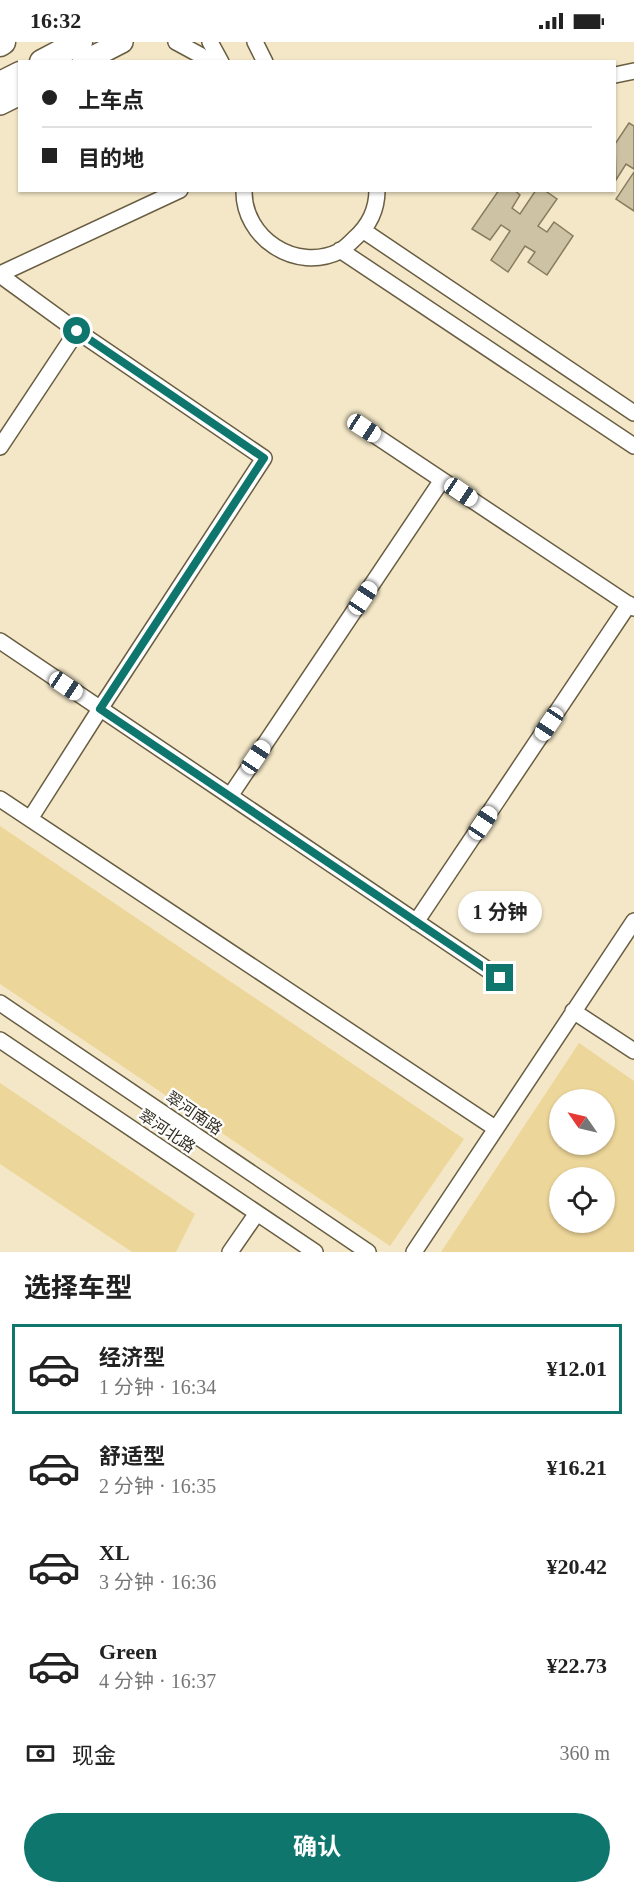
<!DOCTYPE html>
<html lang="zh">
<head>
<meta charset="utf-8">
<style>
  :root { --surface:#fff; --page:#f6f6f6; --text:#222; --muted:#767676; --line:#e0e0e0; --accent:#0f766e }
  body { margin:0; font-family:"Times New Roman","Noto Sans SC",serif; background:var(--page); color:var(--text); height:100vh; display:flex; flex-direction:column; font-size:22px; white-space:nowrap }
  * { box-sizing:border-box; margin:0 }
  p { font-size:20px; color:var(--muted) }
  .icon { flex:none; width:33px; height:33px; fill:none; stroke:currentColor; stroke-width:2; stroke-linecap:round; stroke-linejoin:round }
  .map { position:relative; height:1210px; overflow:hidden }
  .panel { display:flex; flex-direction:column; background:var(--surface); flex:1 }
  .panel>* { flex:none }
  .hud { position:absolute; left:18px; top:18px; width:598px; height:132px; border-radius:0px; box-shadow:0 2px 4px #0004; display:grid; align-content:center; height:132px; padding:0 24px; background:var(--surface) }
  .needle { width:39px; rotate:304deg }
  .tools { position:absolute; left:549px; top:1047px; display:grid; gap:12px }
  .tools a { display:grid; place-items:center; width:66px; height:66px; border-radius:50%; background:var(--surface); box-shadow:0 2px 4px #0004; font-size:30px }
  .end { position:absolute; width:27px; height:27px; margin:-14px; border:8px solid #0f766e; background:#fff; box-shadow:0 0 0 3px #fff }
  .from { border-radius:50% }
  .bubble { position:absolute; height:42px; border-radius:21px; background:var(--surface); box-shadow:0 2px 4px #0004; font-size:20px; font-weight:700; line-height:42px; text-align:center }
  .car { position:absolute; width:18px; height:36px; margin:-18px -9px; border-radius:8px; box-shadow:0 0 4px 2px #0007; background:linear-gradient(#fff 24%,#345 0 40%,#fff 0 76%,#345 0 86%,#fff 0) }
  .hud b { display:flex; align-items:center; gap:21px; height:57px; font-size:22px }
  .hud b+b { border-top:2px solid var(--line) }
  .hud i { width:15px; height:15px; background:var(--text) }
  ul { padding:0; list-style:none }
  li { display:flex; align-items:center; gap:18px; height:90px; margin:0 12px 9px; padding:0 12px; border:3px solid transparent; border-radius:0px }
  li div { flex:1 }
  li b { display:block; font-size:22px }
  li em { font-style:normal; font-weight:700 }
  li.current { border-color:var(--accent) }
  li>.icon { width:54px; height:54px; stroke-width:1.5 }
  h2 { padding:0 24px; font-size:27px; line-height:72px }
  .pay { display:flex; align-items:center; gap:15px; height:66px; padding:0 24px; font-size:22px }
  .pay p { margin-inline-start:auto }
  .cta { display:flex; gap:12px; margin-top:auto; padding:12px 24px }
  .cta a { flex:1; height:69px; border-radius:36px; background:var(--accent); color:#fff; font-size:24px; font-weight:700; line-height:69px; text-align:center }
  .status { display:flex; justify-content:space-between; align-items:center; height:42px; padding:0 30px; background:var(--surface); direction:ltr }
  .status svg { height:16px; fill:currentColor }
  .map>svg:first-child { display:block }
</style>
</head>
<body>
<div class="status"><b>16:32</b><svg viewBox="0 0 49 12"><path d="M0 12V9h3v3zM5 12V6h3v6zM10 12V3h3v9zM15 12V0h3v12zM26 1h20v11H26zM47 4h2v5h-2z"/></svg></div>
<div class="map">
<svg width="634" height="1210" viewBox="0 0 634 1210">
  <rect width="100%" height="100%" fill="#f3e7c7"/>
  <!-- green -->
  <path fill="#edd699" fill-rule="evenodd" d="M0,784L464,1097L390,1204L0,942Z
    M579,1001L634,1039V1210H441ZM560,1058H604V1102H560ZM560,1136H604V1180H560Z
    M0,1041L195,1172L176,1210H132L0,1122Z"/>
  <!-- building -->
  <path fill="#cdc2a3" stroke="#877c5f" stroke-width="1.5" d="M629,81L634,84V127L626,122L616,138L615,102Z
    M634,130V169L616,157Z
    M499,148H514L520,153L512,166L520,172L536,148H544L557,157L538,184L547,190L554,180L573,194L547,233L528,220L535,210L525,204L508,230L491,218L510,189L501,183L490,198L472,187Z"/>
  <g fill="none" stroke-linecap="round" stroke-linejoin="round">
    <!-- minor casing -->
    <g stroke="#695e42" stroke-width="18">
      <path id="minor" d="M176,0L200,13L207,20
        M210,0L221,20
        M255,0L265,20
        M615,33L634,29
        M244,148C243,196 296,231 340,209C345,206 350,201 354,197C369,184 377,168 377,148
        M364,189L634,371
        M340,208L634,404
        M0,232L180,148
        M0,233L77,289
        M364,386L634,566
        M0,405L77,289L264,416L100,667L30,777
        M0,599L500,936
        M230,754L442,438
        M0,757L495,1086
        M416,880L629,562
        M0,961L368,1210
        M573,969L634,1009
        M0,998L315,1210
        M230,1210L257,1171
        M414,1210L634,879"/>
    </g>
    <!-- secondary casing -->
    <g stroke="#695e42" stroke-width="24">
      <path id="secondary" d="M83,20L122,0
        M0,62L20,52"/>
    </g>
    <!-- primary casing -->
    <g stroke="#695e42" stroke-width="27">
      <path id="primary" d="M0,2L3,0
        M42,20L80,0
        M0,42L20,32"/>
    </g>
    <!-- minor -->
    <use href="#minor" stroke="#fff" stroke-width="15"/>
    <!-- secondary -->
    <use href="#secondary" stroke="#fff" stroke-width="21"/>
    <!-- primary -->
    <use href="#primary" stroke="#fff" stroke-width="24"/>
  </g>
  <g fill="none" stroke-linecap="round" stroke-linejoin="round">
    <!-- route -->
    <path stroke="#0f766e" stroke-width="8" d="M77,289L264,416L100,667L500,936"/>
  </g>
  <g text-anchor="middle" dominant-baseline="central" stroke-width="4.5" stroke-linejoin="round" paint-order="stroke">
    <!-- street labels -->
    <g font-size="16" fill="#343023" stroke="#fff">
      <text transform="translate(194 1071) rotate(34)">翠河南路</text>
      <text transform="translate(167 1089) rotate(34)">翠河北路</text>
    </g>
  </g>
</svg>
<div class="tools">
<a><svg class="needle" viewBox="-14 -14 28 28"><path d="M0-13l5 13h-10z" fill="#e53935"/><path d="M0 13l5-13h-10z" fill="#767676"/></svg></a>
<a><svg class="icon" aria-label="locate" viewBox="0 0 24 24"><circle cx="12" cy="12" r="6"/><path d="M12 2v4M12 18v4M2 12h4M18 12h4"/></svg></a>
</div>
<i class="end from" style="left:77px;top:289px"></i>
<i class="end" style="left:500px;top:936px"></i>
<div class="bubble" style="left:458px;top:849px;width:84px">1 分钟</div>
<i class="car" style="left:364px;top:386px;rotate:123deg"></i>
<i class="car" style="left:461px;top:450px;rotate:124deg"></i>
<i class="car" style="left:363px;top:556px;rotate:34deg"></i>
<i class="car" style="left:66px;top:644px;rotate:124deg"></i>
<i class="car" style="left:549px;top:682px;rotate:214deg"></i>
<i class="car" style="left:256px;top:715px;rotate:34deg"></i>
<i class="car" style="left:483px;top:781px;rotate:34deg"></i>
<div class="hud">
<b><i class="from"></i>上车点</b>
<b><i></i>目的地</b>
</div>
</div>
<section class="panel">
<h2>选择车型</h2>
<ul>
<li class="current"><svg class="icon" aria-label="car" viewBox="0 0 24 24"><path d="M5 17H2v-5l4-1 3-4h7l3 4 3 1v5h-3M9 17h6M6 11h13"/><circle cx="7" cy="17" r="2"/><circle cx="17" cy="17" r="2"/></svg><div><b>经济型</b><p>1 分钟 · 16:34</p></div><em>¥12.01</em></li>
<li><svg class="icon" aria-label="car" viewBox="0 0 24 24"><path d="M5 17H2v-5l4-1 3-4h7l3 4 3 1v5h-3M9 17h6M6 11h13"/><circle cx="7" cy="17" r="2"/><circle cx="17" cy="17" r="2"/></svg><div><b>舒适型</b><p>2 分钟 · 16:35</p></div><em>¥16.21</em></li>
<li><svg class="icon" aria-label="car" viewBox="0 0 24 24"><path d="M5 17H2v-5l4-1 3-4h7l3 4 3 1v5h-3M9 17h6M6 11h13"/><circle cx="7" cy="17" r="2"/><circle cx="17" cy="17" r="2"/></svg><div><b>XL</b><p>3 分钟 · 16:36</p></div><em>¥20.42</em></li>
<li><svg class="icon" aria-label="car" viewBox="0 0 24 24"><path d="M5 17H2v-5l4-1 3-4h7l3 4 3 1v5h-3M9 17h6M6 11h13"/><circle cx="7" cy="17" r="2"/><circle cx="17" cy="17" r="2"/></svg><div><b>Green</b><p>4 分钟 · 16:37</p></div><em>¥22.73</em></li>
</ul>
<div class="pay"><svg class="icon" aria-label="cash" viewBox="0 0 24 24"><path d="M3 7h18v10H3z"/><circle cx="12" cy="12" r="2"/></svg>现金<p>360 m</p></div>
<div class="cta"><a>确认</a></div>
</section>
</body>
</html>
